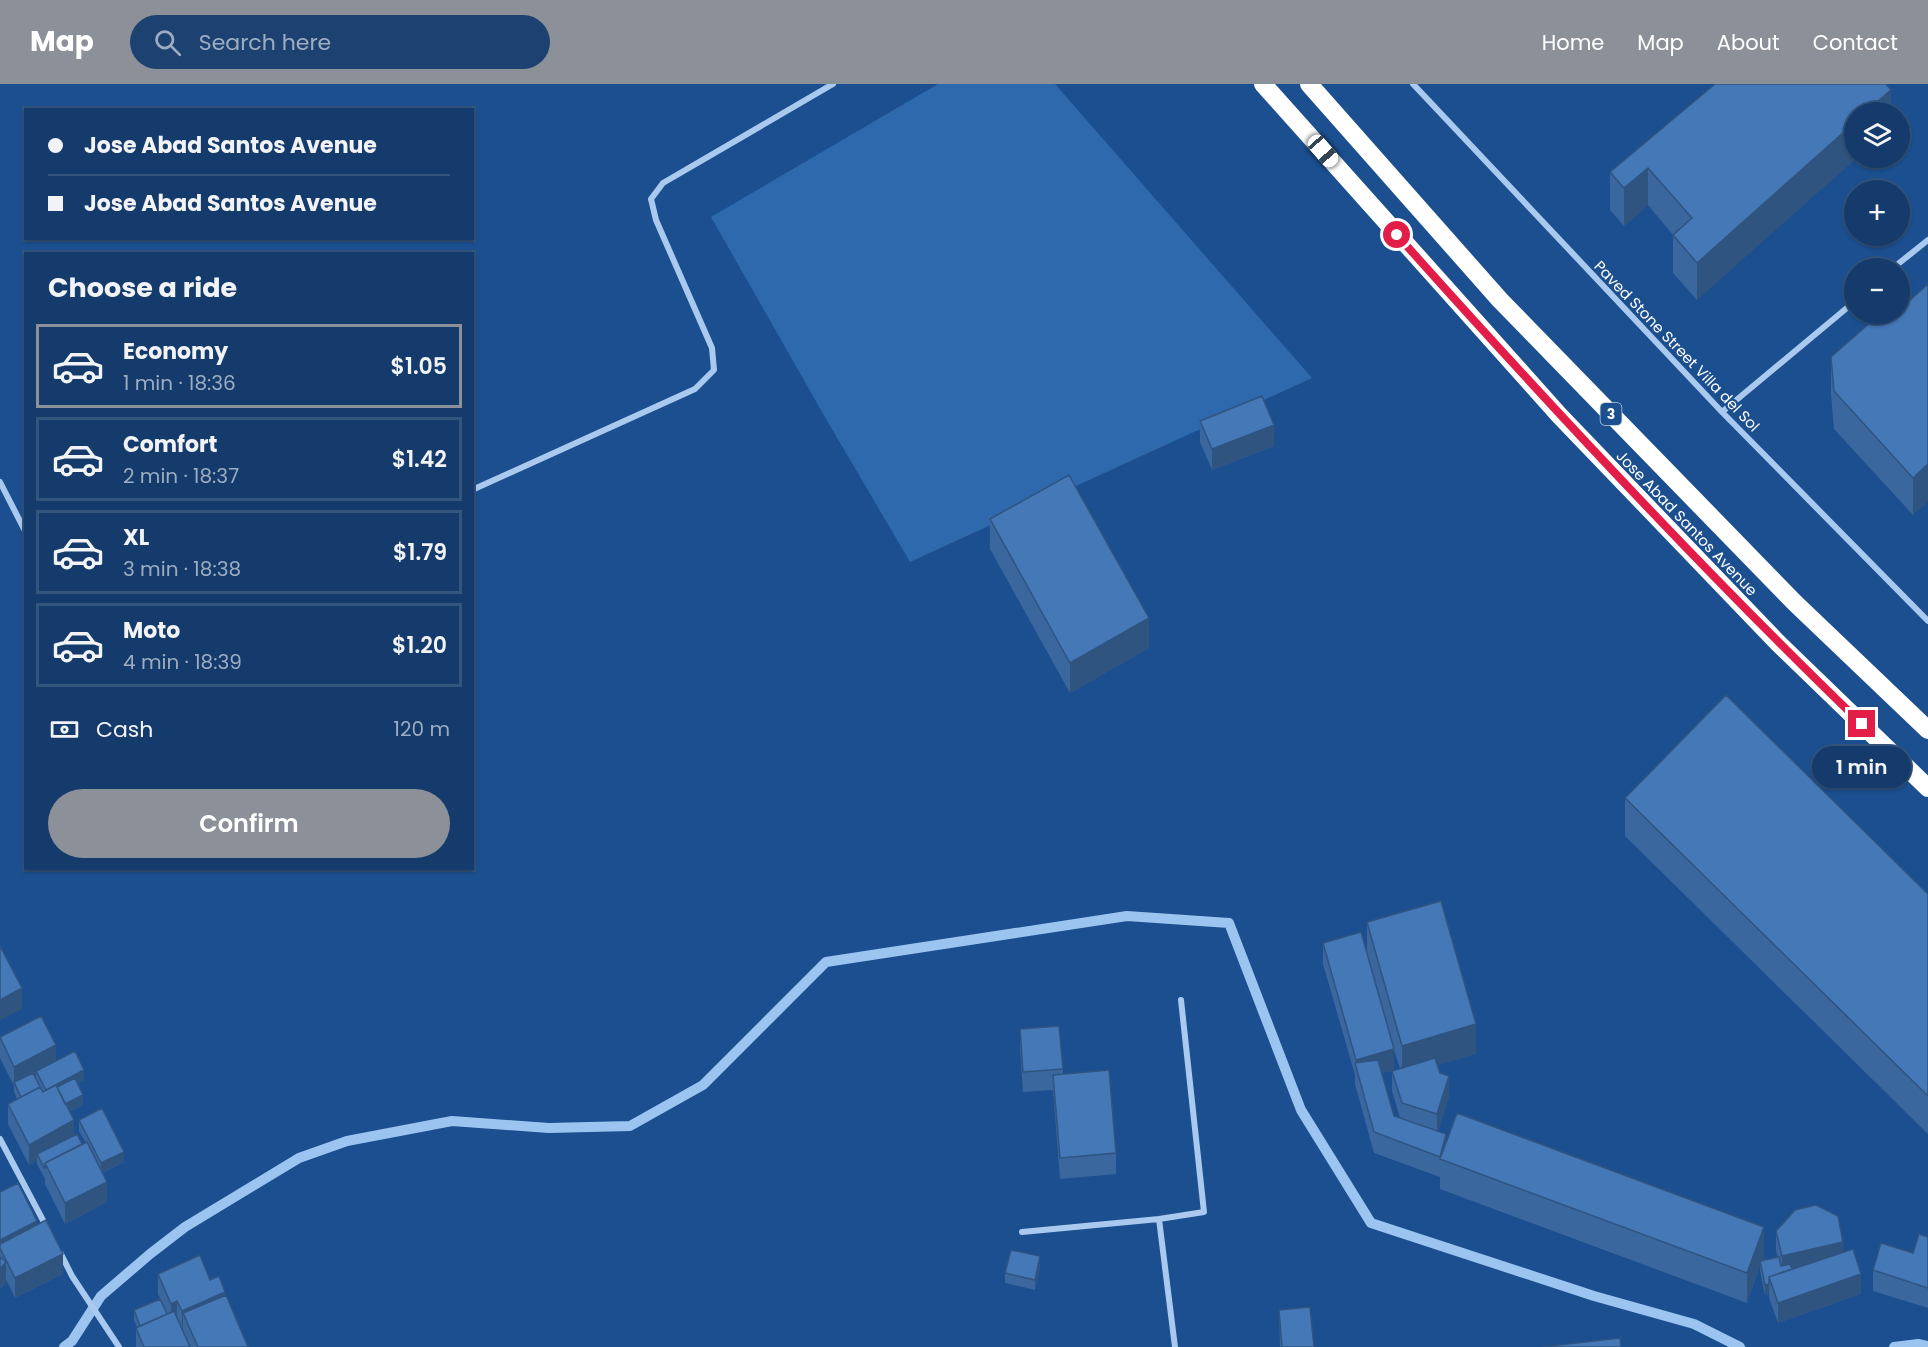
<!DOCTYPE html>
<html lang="en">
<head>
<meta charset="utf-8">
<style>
  :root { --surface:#143b6b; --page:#1d4271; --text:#f1f3f6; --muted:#9dadc1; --line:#33557e; --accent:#8c9099 }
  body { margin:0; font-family:Poppins,sans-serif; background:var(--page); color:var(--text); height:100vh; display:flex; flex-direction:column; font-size:22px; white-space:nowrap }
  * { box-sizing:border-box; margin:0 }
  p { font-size:20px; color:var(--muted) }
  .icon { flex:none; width:33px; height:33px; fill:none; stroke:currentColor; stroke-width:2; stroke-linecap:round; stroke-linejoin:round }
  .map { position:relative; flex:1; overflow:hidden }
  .side { position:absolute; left:24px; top:168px; width:450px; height:618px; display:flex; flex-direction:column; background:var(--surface); border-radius:0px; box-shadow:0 2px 4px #0004,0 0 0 2px var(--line) }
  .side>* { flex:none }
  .guide { position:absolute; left:24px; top:24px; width:450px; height:132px; border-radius:0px; box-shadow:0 2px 4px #0004,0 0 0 2px var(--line); display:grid; align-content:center; height:132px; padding:0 24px; background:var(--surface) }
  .buttons { position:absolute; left:1844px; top:18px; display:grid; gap:12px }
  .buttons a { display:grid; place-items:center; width:66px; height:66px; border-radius:50%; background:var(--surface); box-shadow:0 2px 4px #0004,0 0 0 2px var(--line); font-size:30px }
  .end { position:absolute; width:27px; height:27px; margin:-14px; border:8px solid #e11d48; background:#fff; box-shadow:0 0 0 3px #fff }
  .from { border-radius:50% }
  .bubble { position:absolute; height:42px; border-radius:21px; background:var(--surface); box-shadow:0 2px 4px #0004,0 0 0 2px var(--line); font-size:20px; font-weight:600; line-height:42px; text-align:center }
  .car { position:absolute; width:18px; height:36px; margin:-18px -9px; border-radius:8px; box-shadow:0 0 4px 2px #0007; background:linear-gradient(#fff 24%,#345 0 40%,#fff 0 76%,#345 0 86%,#fff 0) }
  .guide b { display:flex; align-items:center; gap:21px; height:57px; font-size:22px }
  .guide b+b { border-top:2px solid var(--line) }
  .guide i { width:15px; height:15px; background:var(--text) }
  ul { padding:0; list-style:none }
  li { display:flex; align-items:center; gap:18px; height:84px; margin:0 12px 9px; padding:0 12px; border:3px solid var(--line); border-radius:0px }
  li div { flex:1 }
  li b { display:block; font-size:22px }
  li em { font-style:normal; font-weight:600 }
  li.selected { border-color:var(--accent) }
  li>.icon { width:54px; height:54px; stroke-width:1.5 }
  h2 { padding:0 24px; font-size:27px; line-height:72px }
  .pay { display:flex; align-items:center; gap:15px; height:66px; padding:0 24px; font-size:22px }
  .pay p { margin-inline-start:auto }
  .button { display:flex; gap:12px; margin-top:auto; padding:12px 24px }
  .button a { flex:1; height:69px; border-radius:36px; background:var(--accent); color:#fff; font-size:24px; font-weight:600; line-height:69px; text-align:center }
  header { display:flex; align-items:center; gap:36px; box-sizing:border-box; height:84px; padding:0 30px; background:var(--accent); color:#fff }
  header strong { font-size:28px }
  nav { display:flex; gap:33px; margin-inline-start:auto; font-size:21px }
  .search { width:420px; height:54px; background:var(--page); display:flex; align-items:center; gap:15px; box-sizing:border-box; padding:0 21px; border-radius:33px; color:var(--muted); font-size:22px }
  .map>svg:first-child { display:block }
</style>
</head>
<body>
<header>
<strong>Map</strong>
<div class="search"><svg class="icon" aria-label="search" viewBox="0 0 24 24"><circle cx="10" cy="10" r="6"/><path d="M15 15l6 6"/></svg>Search here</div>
<nav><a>Home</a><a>Map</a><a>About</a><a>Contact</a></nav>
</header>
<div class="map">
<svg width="1928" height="1263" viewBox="0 0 1928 1263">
  <rect width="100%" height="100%" fill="#1b4f8f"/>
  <!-- green -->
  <path fill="#2e69ad" d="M938,0H1055L1312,294L910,478L822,328L711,133Z"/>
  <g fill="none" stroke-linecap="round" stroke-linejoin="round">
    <!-- stream -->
    <path stroke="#9cc4f0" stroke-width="10" d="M64,1263L72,1257L101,1212L150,1170L185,1143L299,1074L347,1057L452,1037L549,1044L630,1042L703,1001L826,878L1127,832L1229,839L1301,1026L1371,1139L1594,1212L1694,1240L1740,1263
      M1894,1263L1918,1260L1928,1262"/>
    <!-- street -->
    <path stroke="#a9c9ee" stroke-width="6" d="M1413,0L1722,328L1928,537
      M1893,184L1928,156
      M1722,328L1854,218
      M0,398L26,449
      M472,406L695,305L714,286L712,264L656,136L651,115L663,99L833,0
      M0,1055L46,1142
      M1159,1135L1175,1263
      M1022,1148L1159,1135L1204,1128L1181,916
      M61,1170L72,1192L119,1263"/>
    <!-- highway -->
    <path stroke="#fff" stroke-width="18" d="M1263,0L1559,331L1778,559L1928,704
      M1309,0L1500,216L1795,519L1928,646"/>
  </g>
  <!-- wall -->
  <path fill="#3a679d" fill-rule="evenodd" d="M1891,28L1697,216L1673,189V151L1648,121L1624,142L1610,126V88Z
    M1928,200L1913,431L1834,345L1831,310V273L1899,230Z
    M1200,337L1274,362L1212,386L1200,358Z
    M990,435L1149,564L1070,609L990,465Z
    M1625,714L1928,810V1050L1625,752Z
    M1367,838L1476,970L1437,981L1449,1012L1438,1047L1446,1059L1764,1172L1762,1176L1778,1173L1776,1167V1147L1843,1168L1861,1210L1778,1239L1769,1214V1210L1765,1211L1760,1187V1182L1747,1219L1440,1105V1093L1374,1069L1355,1000V991L1323,880V859L1367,867ZM1394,966L1400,985L1392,987V1007L1400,1034L1394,1032L1382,989L1394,986Z
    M1020,945L1063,985V990L1116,1069V1090L1060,1095L1053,1006L1023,1008L1020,965Z
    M0,953L56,977L84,996L77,1000L83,1021L69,1028L74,1051L82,1060L86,1059L79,1047V1036L124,1078L102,1089L107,1118L65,1140L45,1100V1095L37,1080V1077L29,1081L8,1040V1020L17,1015L14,1008V1002L0,974Z
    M0,1108L37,1140L63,1190L15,1214L6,1195V1199L0,1205Z
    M1928,1153V1224L1873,1207V1186L1913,1169Z
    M1040,1183L1035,1206L1005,1199V1189Z
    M158,1190L210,1196L225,1211L248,1263H136V1244L137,1243L134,1236V1226L163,1221L158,1210Z
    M1279,1226L1314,1263H1280Z"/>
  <!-- shaded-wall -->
  <path fill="#305480" d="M1891,6V28H1865Z
    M1854,39V74H1857L1697,216V179Z
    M1648,84V121L1624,142V104Z
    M1274,341V362L1212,386V365Z
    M1928,380V418L1913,431V394Z
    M1149,534V564L1070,609V579Z
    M22,904V925L0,936V916Z
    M1476,940V970L1402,991V962Z
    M56,961V981L36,987V992L16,1002L14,999V983Z
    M1394,965V986L1359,996L1356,985V976Z
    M84,986V996L46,1016V1006Z
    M1449,992V1012L1437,1050V1030Z
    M83,1011V1021L65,1030V1020Z
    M74,1036V1057L37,1070V1077L29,1081V1061Z
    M1446,1050V1070L1440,1075V1073Z
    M124,1068V1078L101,1089V1079Z
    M107,1098V1118L65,1140V1119Z
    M37,1137V1157L0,1164V1156Z
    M1764,1143V1172L1761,1180L1760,1177V1182L1747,1219V1189Z
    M1843,1158V1178L1782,1192V1172Z
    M63,1170V1190L15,1214V1194Z
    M1040,1172V1183L1035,1206V1196Z
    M6,1178V1199L0,1205V1185Z
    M1861,1190V1210L1778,1239V1219Z
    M1769,1200V1210L1765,1211V1201Z
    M225,1208V1229H183V1247H182V1227Z
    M177,1217V1237L171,1240V1220Z"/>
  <!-- building -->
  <path fill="#4478b7" stroke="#305480" stroke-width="1.5" d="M1715,0H1886L1891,6L1865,28H1854V39L1697,179L1673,151L1692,134L1648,84L1624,104L1610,88Z
    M1928,200V380L1913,394L1834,307L1831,273L1880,230H1899V226Z
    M1262,312L1274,341L1212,365L1200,337Z
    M1069,391L1149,534L1070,579L990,435Z
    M1726,611L1928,810V1012L1625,714Z
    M1441,817L1476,940L1402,962L1367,838Z
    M1361,848L1394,965L1356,976L1323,859Z
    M0,862L22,904L0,916Z
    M41,932L56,961L14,983L0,953Z
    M1059,942L1063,985L1023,988L1020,945Z
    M75,967L84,986L46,1006L36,987Z
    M1435,974L1440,989L1449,992L1437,1030L1402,1019L1392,987Z
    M1378,976L1394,1032L1446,1050L1440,1073L1374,1048L1355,979Z
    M1109,986L1116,1069L1060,1074L1053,991Z
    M33,989L40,1003L21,1013L14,998Z
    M75,994L83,1011L65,1020L57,1003Z
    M56,1001L74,1036L29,1061L8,1020L40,1003L43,1008Z
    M102,1024L124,1068L101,1079L79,1036Z
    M1457,1029L1764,1143L1747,1189L1440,1075Z
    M77,1050L82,1060L45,1079V1085L37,1070Z
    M87,1058L107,1098L65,1119L45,1079Z
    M18,1099L37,1137L0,1156V1108Z
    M1816,1121L1838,1132L1843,1158L1782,1172L1776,1147L1795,1126Z
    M46,1136L63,1170L15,1194L0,1164V1160Z
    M1919,1150L1928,1153V1204L1873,1186L1881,1159L1913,1169Z
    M1853,1165L1861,1190L1778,1219L1769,1193Z
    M1011,1166L1040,1172L1035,1196L1005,1189Z
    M200,1171L210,1196L219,1192L225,1208L182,1227L177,1217L171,1220L158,1190Z
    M0,1173L6,1178L0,1185Z
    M1779,1173L1781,1182L1790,1180L1792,1185L1769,1193V1200L1765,1201L1760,1177Z
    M226,1211L248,1263H198L183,1229Z
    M160,1215L167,1230L140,1242L134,1226Z
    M1310,1223L1314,1263H1282L1279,1226Z
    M174,1227L190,1263H144L136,1244Z
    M1620,1254L1621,1263H1541Z"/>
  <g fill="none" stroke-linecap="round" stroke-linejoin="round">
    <!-- route -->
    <path stroke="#e11d48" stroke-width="8" d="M1397,151C1547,319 1700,484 1862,640"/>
  </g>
  <g text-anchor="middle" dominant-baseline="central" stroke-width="4.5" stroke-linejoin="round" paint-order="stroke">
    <!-- shield labels -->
    <rect fill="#1b4f8f" stroke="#bbcadd" stroke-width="1.5" x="1600.5" y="319" width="21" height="22" rx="4.5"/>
    <g font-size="14" font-weight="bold" fill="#fff">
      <text x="1611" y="330">3</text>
    </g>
    <!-- street labels -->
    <g font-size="15" fill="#fff" stroke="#1b4f8f">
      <text transform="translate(1677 262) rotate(46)">Paved Stone Street Villa del Sol</text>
      <text transform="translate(1687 439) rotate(46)">Jose Abad Santos Avenue</text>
    </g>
  </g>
</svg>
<div class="buttons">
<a><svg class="icon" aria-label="layers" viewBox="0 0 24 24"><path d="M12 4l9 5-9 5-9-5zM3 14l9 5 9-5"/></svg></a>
<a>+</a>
<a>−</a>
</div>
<i class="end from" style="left:1397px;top:151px"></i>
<i class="end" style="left:1862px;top:640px"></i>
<div class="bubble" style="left:1812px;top:662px;width:99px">1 min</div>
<i class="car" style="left:1323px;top:67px;rotate:139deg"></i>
<div class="guide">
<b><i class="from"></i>Jose Abad Santos Avenue</b>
<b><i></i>Jose Abad Santos Avenue</b>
</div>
<section class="side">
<h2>Choose a ride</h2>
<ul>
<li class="selected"><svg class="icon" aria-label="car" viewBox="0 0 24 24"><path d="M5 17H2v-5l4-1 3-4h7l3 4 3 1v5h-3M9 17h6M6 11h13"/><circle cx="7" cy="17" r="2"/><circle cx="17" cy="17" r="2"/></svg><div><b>Economy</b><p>1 min · 18:36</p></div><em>$1.05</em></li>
<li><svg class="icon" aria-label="car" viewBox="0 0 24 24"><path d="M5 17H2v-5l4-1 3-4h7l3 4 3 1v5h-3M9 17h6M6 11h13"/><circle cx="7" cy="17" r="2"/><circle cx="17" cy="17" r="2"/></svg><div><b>Comfort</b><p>2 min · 18:37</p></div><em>$1.42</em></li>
<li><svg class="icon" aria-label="car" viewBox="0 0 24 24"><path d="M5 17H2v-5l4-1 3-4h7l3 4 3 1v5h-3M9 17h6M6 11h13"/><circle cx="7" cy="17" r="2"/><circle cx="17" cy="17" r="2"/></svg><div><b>XL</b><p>3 min · 18:38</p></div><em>$1.79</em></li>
<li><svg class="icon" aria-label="car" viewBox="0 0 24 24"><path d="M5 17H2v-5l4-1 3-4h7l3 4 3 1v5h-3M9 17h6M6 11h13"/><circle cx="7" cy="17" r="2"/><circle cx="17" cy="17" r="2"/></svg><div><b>Moto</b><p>4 min · 18:39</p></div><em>$1.20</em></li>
</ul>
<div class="pay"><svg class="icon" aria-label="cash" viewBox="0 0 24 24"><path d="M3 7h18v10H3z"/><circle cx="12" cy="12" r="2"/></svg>Cash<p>120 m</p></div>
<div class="button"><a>Confirm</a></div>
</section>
</div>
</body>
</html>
